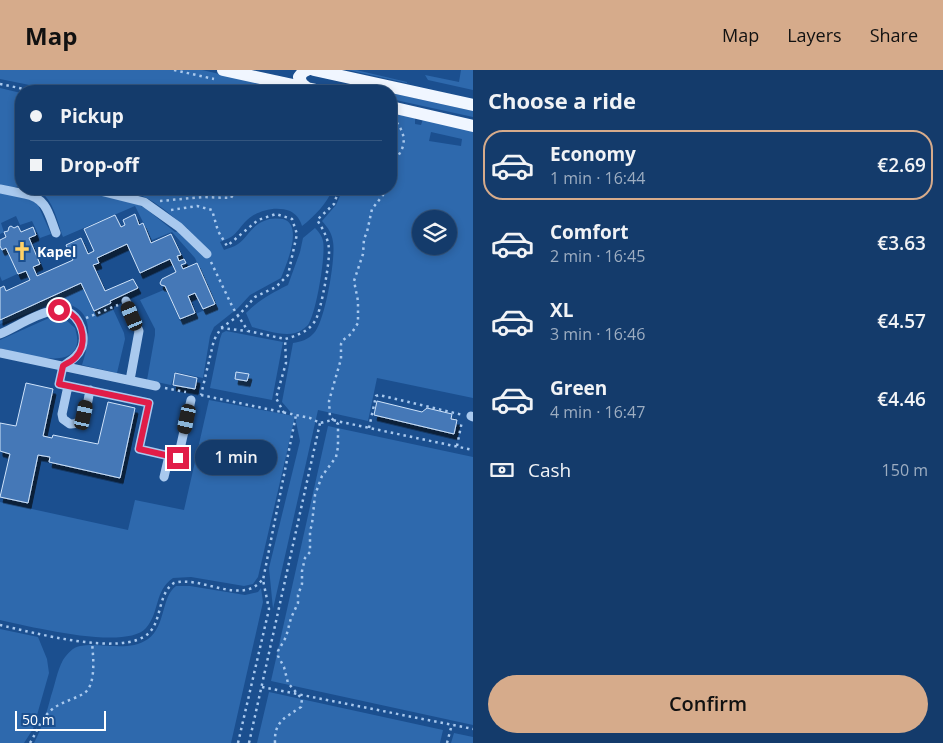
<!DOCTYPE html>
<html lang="en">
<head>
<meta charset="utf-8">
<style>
  :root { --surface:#143b6b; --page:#1d4271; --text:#f1f3f6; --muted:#9dadc1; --line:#33557e; --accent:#d6ab8b }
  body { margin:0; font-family:"Open Sans",sans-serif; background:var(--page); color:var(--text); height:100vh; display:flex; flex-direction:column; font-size:19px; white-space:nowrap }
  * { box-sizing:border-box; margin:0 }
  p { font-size:16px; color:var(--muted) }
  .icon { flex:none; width:28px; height:28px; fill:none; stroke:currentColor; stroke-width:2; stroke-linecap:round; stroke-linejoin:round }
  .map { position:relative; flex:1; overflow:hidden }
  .details { display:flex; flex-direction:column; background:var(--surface); width:470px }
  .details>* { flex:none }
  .hud { position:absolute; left:15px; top:15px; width:382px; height:110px; border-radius:20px; box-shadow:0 2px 8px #0003,0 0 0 1px var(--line); display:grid; align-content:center; height:110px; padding:0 15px; background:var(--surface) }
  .controls { position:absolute; left:412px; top:140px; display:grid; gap:10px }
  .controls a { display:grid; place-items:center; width:45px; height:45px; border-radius:50%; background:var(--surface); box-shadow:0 2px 8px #0003,0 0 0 1px var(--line); font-size:25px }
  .scale { position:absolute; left:15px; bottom:12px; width:91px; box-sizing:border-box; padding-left:5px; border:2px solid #fff; border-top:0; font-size:14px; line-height:18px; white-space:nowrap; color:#fff; -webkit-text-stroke:4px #1b4f8f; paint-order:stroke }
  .end { position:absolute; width:22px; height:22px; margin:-11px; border:6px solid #e11d48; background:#fff; box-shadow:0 0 0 2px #fff }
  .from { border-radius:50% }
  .bubble { position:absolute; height:35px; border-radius:18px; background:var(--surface); box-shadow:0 2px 8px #0003,0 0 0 1px var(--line); font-size:16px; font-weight:600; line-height:35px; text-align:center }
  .car { position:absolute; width:15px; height:30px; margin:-15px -8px; border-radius:6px; box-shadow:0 0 4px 1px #0007; background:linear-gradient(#222 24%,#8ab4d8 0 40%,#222 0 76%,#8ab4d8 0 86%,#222 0) }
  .hud b { display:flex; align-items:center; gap:18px; height:48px; font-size:19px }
  .hud b+b { border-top:1px solid var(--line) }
  .hud i { width:12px; height:12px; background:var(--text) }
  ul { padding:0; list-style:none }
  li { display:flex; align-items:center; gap:15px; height:70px; margin:0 10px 8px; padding:0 5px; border:2px solid transparent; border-radius:20px }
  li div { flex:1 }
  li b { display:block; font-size:19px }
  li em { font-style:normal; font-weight:600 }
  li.active { border-color:var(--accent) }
  li>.icon { width:45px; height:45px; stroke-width:1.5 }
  h2 { padding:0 15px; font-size:22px; line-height:60px }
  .pay { display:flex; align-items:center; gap:12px; height:55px; padding:0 15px; font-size:19px }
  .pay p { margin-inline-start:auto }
  .button { display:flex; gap:10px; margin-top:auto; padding:10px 15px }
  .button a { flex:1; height:58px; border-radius:30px; background:var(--accent); color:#111; font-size:20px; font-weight:600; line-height:58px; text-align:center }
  header { display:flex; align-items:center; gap:30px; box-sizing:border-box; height:70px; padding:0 25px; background:var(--accent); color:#111 }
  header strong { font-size:24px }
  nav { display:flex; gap:28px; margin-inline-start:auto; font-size:18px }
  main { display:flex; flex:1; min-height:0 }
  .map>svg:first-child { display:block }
</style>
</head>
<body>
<header>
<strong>Map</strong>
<nav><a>Map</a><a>Layers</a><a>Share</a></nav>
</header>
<main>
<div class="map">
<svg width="473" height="673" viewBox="0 0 473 673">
  <defs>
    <filter id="shadow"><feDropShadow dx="3" dy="5.5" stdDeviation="0" flood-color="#0009"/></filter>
  </defs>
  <rect width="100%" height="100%" fill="#1b4f8f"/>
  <!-- green -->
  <path fill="#2e69ad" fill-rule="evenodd" d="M0,0H202L286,19V21H59L0,9Z
    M348,0H356L407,12V13Z
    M461,0H473V20L428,10L425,5L459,12Z
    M0,18L21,23V115L13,118L0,115Z
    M391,23L473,41V47L391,29Z
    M391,42L415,48V54L421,55L423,49L473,61V328L377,308L368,351L318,340L273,539L269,498L300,371L295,347L258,507L253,514L244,516L191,507L173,508C154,521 160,542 146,558C126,581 28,556 0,550V432L128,460L135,430L184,440L209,330L294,346L282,332L293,273C301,272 309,269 314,263C325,252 336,187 333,172C332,163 328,158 322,151L336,135L343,119H391ZM431,62L462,69L461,76L429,71ZM421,149H449V176H421Z
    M32,119H79L135,133L145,138L175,162L188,159C166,141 151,126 123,119H333C326,134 315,146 302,156C300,149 296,144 290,141C275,135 255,141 245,152C240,157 237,163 231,167C228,169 224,170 220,172L224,180C228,178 234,177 238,174C248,167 252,155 264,151C269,148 277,148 283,149C304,155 286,195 281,208L250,225L238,238L214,257L210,266L203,308L175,302L171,315L147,310L155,265V259L140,230L166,219L180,251L216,235L195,188L172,162L152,170L135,136L63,167C58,154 54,133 43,124C40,121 36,120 32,119Z
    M0,123L31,129L38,135L51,164L40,168L32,151L20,155L16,146L1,153L4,162L0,164Z
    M315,158C319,162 322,166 323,171C326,185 316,244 308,255C307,256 302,260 302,260C289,269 265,260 252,257L246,243C259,230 272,223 288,215L300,182L303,168Z
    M0,171H5L26,200L2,211L0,206Z
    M80,206L107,226L124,263L125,269L117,303L82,295C91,266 96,235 56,232L0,254V242Z
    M56,246L66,250L75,258C76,262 78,268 77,273C74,302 16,282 0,278V270L49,248Z
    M226,261L283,272L272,330L210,318L220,269L222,263Z
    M328,356L473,387V655L271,611Z
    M176,516H190L245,525L258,522L261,518L263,532L231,673H34C42,658 47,642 51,626C55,615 57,601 63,590C67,584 73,577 80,576C103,572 127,583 148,569C166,556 161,527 176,516Z
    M0,559L38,567L47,589L49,603L33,659L24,673H0Z
    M269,622L443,660L440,673H257Z
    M454,663L473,667V673H451Z"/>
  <!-- building -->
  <path fill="#4478b7" stroke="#cfe3fa" filter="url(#shadow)" d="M135,144L139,155L143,153L151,173L171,164L181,185L177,186L179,191L184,189L186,193L181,195L183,199L197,193L215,234L203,239L195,223L188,226L195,243L180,249L165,216L161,215L160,213L162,209L176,202L170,189L140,203L127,174L97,188L99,193L93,195L105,221L133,209L138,218L110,231L111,233L94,241L81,213L0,250V218L4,216L6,221L30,210L26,201L18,204L6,178L2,180L0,176V170L6,167L4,162L8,161L9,157L11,156L14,158L18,156L21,162L33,157L36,165L29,168L40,194L33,197L37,206L73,190L66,175L81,168L88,184L94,181L84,159L115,145L121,157L125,155L123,150Z
    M236,302L249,304L247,311L235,309Z
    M175,303L197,308L195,319L173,315Z
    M26,313L53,319L43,366L52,368L53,365L98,374L108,332L135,338L120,408L49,392L50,387L38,385L28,433L0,427L10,384L0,381V353L16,356Z
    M377,331L422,342L427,338L452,344L451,349L457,350L454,364L374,345Z"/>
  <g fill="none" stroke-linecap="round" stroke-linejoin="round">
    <!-- path -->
    <path stroke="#a9c9ee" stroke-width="2.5" stroke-dasharray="2.5 4" stroke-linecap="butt" d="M174,0L214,9
      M0,14L34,21
      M391,95C405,79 409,68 395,50
      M160,131L203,127L231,128L236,119
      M171,140L197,136L212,140L218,161L227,176L258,150L276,144L292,149L297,164L288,205L276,217L255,227L238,246L221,258L214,270L201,325
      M211,192L233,238L248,261L285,269
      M86,248L118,235
      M221,258L247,261
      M165,318L186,322
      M201,325L310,348L320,353L332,350L473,380
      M284,343L276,328L286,293L285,269C296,266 308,262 315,251C321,242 330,191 329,179C328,168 323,159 317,150L334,134L339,119
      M369,358L376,326L379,325L463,345
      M457,376L462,351
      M0,555C32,562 123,588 149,563C162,550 158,523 174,513C201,505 241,536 262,510
      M262,617L473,659
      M30,673C38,660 41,647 54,638C62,632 74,629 83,624C97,616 93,586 92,572
      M238,673L269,539L263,510L296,345
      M249,673L320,353
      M275,673C274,651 285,648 301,637L302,629L288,613L284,597L278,586V581L286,567L291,548L298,533V525L302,514V501L305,488L310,482V461L312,454L315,425L322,406L336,387L338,377V354L330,347L329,331L341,289V274L343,270L351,264L358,253V231L354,211L363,184L364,169L367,162L372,139L383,125L386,119
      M447,673L452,654"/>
    <!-- minor -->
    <path stroke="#a9c9ee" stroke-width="9" d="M0,119L25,124L26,120
      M92,119L144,132L179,157L207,184
      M25,124C47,128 49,145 56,163
      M126,231L139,261L130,310
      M0,264C18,256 38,242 58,240C76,238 87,262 82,277C78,287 70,291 63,296L59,314L149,333L139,379L178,388L191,330
      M0,283L156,316
      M68,316L62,344L63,349L70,354C87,355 87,333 90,320
      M471,346L473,347
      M164,407L169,386"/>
    <!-- major -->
    <path stroke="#f0f6ff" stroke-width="12" d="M223,0L321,21
      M314,0L473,35
      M307,18L302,14L299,7L303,2L307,0
      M391,37L473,56"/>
  </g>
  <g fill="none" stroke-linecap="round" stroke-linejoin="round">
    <!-- route -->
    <path stroke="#e11d48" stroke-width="6" d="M59,240C63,241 68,241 71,244C84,253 87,275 76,287C73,291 67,293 63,296L59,314L149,333L139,379L178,388"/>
  </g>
  <!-- icons -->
  <defs>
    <g id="church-bare" transform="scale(1.5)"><path d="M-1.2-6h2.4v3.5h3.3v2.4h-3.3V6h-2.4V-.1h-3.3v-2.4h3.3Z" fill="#ffd166" stroke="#1b4f8f" stroke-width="2.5" paint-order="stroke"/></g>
  </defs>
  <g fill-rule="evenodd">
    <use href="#church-bare" x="22" y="181"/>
  </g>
  <g text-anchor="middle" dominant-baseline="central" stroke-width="4" stroke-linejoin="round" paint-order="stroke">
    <!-- poi labels -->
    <g font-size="14" font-weight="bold" fill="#fff" stroke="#1b4f8f" text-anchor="start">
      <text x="37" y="181">Kapel</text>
    </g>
  </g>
</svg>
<div class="controls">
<a><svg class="icon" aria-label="layers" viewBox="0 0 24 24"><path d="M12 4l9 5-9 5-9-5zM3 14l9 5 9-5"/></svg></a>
</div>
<div class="scale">50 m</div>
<i class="end from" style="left:59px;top:240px"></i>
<i class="end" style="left:178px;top:388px"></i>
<div class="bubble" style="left:195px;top:370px;width:82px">1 min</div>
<i class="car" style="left:132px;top:246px;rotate:337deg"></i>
<i class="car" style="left:84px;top:345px;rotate:12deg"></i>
<i class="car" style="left:187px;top:349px;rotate:192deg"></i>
<div class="hud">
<b><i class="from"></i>Pickup</b>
<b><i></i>Drop-off</b>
</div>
</div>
<section class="details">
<h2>Choose a ride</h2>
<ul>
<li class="active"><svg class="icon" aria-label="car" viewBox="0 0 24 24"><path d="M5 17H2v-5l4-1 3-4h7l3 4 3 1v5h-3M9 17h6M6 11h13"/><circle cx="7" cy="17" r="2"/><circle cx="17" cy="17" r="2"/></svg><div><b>Economy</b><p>1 min · 16:44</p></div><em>€2.69</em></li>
<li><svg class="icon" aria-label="car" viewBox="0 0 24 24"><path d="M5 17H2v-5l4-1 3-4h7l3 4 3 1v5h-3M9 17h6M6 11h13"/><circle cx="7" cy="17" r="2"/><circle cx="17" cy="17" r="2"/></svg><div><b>Comfort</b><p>2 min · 16:45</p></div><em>€3.63</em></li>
<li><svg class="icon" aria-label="car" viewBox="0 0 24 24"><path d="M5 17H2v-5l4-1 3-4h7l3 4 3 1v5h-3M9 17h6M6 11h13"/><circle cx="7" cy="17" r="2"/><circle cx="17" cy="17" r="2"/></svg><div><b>XL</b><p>3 min · 16:46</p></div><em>€4.57</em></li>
<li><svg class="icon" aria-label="car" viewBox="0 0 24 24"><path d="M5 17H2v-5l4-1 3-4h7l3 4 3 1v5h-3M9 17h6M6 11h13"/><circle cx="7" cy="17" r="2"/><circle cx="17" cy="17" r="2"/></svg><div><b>Green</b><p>4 min · 16:47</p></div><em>€4.46</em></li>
</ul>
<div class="pay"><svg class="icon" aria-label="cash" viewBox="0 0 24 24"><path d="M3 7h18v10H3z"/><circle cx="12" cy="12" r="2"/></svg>Cash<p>150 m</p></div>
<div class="button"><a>Confirm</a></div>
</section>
</main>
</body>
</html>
